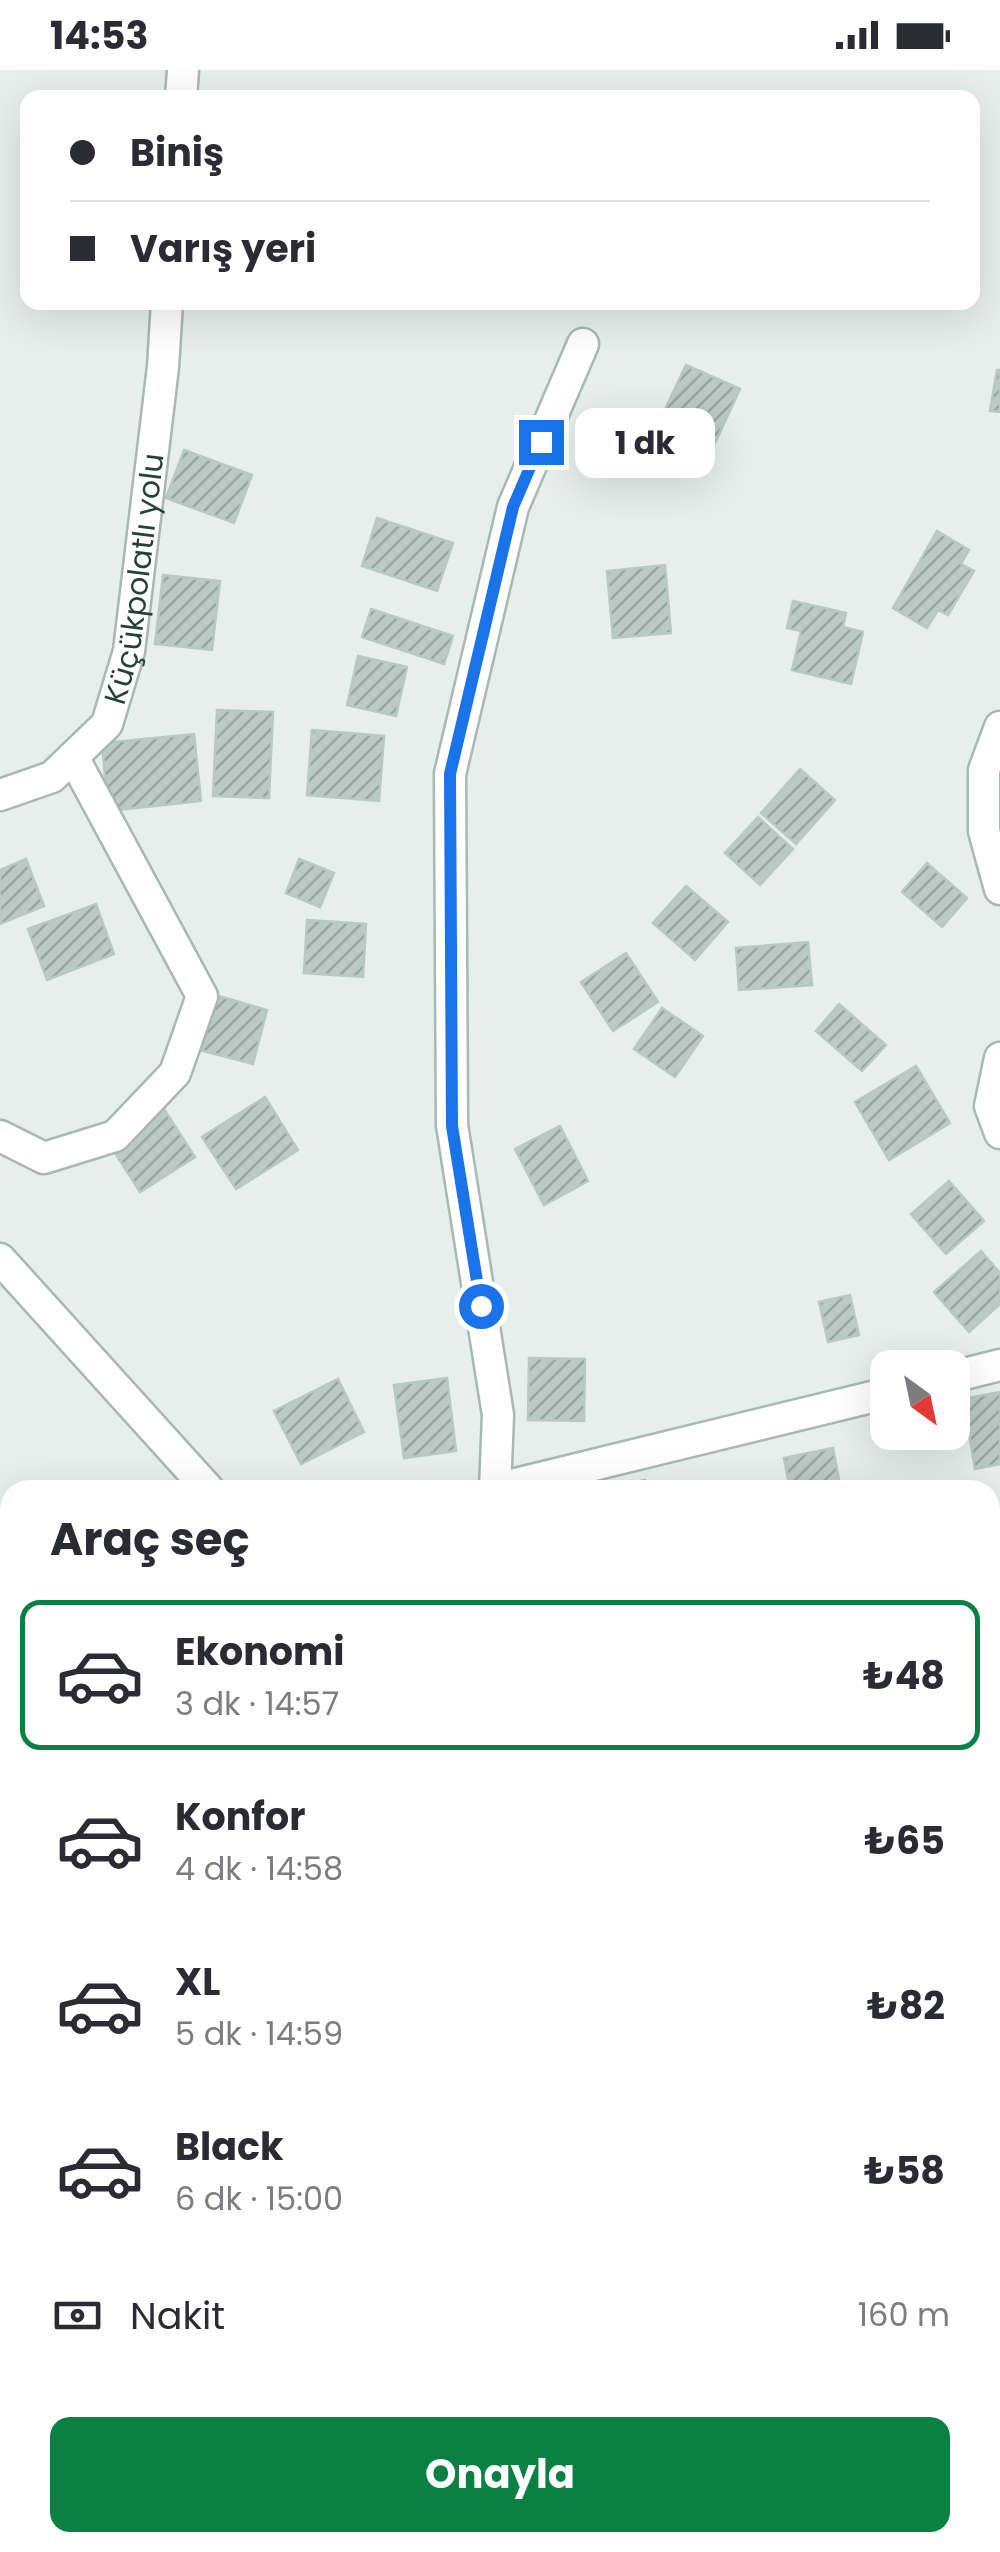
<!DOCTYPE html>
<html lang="tr">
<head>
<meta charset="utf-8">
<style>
  :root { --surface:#fff; --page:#f2f2f3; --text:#2b2b33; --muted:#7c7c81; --line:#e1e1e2; --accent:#0b8043 }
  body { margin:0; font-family:Poppins,sans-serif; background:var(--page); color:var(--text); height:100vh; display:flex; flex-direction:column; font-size:38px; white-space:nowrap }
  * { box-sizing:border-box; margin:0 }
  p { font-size:32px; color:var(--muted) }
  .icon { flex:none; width:55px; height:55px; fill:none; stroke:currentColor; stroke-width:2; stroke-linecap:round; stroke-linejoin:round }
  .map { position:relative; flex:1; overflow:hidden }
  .drawer { position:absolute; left:0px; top:1410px; width:1000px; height:1072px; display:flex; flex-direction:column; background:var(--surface); border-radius:30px 30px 0 0; box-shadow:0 10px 40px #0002 }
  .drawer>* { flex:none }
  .banner { position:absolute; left:20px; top:20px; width:960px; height:220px; border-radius:20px; box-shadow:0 10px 40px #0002; display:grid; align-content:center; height:220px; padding:0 50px; background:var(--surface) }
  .needle { width:65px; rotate:147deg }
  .tools { position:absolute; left:870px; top:1280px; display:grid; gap:20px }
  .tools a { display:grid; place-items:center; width:100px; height:100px; border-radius:20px; background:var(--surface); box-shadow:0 10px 40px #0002; font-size:50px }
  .end { position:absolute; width:45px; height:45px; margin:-22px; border:12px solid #1a73e8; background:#fff; box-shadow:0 0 0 5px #fff }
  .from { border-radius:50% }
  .bubble { position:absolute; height:70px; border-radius:20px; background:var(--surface); box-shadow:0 10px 40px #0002; font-size:32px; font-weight:700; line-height:70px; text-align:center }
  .banner b { display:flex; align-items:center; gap:35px; height:95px; font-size:38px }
  .banner b+b { border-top:2px solid var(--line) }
  .banner i { width:25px; height:25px; background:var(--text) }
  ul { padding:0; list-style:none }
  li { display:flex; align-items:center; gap:30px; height:150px; margin:0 20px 15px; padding:0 30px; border:5px solid transparent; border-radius:20px }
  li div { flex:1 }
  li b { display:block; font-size:38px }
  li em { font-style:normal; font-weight:700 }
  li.current { border-color:var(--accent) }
  li>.icon { width:90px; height:90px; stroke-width:1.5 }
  h2 { padding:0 50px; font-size:45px; line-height:120px }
  .pay { display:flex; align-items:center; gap:25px; height:110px; padding:0 50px; font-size:38px }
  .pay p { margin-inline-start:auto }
  .button { display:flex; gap:20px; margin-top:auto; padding:20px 50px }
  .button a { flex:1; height:115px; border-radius:20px; background:var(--accent); color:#fff; font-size:40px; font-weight:700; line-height:115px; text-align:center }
  .status { display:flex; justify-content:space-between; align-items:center; height:70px; padding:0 50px; background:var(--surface); direction:ltr }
  .status svg { height:28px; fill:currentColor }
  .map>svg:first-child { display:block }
</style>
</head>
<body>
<div class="status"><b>14:53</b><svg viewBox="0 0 49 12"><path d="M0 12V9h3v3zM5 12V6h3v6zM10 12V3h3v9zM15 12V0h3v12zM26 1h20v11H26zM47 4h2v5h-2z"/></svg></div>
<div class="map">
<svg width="1000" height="2482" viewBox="0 0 1000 2482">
  <defs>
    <pattern id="building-hatch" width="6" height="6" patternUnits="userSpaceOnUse" patternTransform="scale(2.5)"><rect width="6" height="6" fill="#bbcac4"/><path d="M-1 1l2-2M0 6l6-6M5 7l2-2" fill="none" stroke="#98a6a0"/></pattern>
  </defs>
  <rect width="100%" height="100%" fill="#e6efeb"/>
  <!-- building -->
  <path fill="url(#building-hatch)" stroke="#b8c9c2" stroke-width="2.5" d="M686,295L740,319L715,373L661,348Z
    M997,300H1000V342L990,341Z
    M184,380L252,405L234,453L166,428Z
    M377,448L453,473L437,521L362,496Z
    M937,461L969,480L961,494L974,501L948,545L938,540L927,558L893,538Z
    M665,495L671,563L613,568L607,501Z
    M163,505L220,511L212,580L155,574Z
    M793,531L846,543L843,557L863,562L851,614L792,600L801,561L787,558Z
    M371,539L453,566L444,594L362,567Z
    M358,586L407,597L396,646L347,635Z
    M217,640L273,642L269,728L213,726Z
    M312,660L384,666L379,731L307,725Z
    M194,664L201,731L108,741L102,673Z
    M800,699L835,730L796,774L761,743Z
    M758,747L793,779L760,815L725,783Z
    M26,789L44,836L0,854V800Z
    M299,789L334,803L320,837L286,823Z
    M927,793L967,828L942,857L902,822Z
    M686,816L728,852L695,890L653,853Z
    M96,834L114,884L47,910L28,859Z
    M307,850L366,854L363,907L304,903Z
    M808,872L812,915L739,920L736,878Z
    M626,883L658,932L613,961L581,912Z
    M215,925L267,940L253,994L200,980Z
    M839,934L886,975L862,1001L816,961Z
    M662,938L703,966L675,1007L634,979Z
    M916,996L950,1053L889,1090L855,1032Z
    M265,1027L298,1080L236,1119L202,1067Z
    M164,1039L195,1087L140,1122L110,1075Z
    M560,1056L588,1111L544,1135L515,1079Z
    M949,1111L984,1151L946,1184L911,1144Z
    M981,1181L1000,1203V1234L969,1262L934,1222Z
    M850,1225L859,1265L828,1272L819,1232Z
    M529,1288L585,1289L584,1351L528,1350Z
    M447,1308L456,1381L404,1388L394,1315Z
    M338,1309L364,1362L301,1394L274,1341Z
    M1000,1322V1394L975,1399L963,1329Z
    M833,1378L841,1420H790L784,1388Z
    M645,1410L647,1420H593Z
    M994,1447H1000V1520H999Z
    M1000,1724V1779L995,1780L990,1755V1727Z
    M1000,2409V2478L961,2482L959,2472H990V2411Z
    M863,2472H920L922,2482H865Z"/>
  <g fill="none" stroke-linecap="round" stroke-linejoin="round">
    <!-- minor casing -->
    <g stroke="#a8b8b2" stroke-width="35">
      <path id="minor" d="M1000,657L984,700V761L1000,819
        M1000,988L990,1036L1000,1063
        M0,1066L44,1088L115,1066L175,1003L202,926L73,687
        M952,1307L1000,1295
        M495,1419L888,1323
        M495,1420L498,1345L452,1055L450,704L513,437L583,274
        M990,1604L1000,1602
        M0,1618L10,1624
        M990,1928L1000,1926
        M990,2243L1000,2241
        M519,2472L523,2482"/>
    </g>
    <!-- tertiary casing -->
    <g stroke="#a8b8b2" stroke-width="35">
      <g id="tertiary">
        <path d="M181,28L183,0"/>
        <path id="s1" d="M0,725L52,707L107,654L129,581L163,297L167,232"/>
        <path d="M0,1189L209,1420"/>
        <path d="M636,2472L638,2482"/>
      </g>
    </g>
    <!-- minor -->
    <use href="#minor" stroke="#fff" stroke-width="30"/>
    <!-- tertiary -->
    <use href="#tertiary" stroke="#fff" stroke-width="30"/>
  </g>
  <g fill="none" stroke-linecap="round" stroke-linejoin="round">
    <!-- route -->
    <path stroke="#1a73e8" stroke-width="12" d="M481,1236L452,1056L450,704L513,437L541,372"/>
  </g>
  <g text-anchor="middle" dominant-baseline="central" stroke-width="9" stroke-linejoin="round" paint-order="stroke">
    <!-- street labels -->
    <g font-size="30" fill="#24423a" stroke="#f7fbf9">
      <text stroke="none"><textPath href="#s1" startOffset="280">Küçükpolatlı yolu</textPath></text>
    </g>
  </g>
</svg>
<div class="tools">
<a><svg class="needle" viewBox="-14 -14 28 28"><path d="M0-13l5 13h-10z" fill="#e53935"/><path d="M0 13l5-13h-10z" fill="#7c7c81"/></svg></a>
</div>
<i class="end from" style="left:481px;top:1236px"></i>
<i class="end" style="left:541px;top:372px"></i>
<div class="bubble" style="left:575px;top:338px;width:140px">1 dk</div>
<div class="banner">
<b><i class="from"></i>Biniş</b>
<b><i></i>Varış yeri</b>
</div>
<section class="drawer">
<h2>Araç seç</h2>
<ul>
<li class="current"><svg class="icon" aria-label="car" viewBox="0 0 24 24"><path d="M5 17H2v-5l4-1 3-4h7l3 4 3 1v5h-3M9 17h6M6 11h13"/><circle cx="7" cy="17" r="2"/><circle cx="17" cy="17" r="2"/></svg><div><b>Ekonomi</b><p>3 dk · 14:57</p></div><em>₺48</em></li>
<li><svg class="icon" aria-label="car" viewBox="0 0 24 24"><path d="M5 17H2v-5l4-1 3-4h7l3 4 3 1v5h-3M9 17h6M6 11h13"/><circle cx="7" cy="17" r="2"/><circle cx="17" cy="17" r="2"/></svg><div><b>Konfor</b><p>4 dk · 14:58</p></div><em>₺65</em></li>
<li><svg class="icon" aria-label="car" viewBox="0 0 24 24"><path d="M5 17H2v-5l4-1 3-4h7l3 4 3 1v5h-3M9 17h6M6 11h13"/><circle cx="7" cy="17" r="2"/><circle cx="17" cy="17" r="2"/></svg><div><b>XL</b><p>5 dk · 14:59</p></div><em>₺82</em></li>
<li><svg class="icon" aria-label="car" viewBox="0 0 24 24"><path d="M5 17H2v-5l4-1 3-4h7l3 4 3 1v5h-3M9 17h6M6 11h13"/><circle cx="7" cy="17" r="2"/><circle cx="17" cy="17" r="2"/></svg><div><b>Black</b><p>6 dk · 15:00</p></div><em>₺58</em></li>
</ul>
<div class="pay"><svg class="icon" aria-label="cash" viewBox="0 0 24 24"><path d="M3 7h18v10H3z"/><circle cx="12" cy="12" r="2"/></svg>Nakit<p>160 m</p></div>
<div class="button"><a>Onayla</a></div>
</section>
</div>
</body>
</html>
